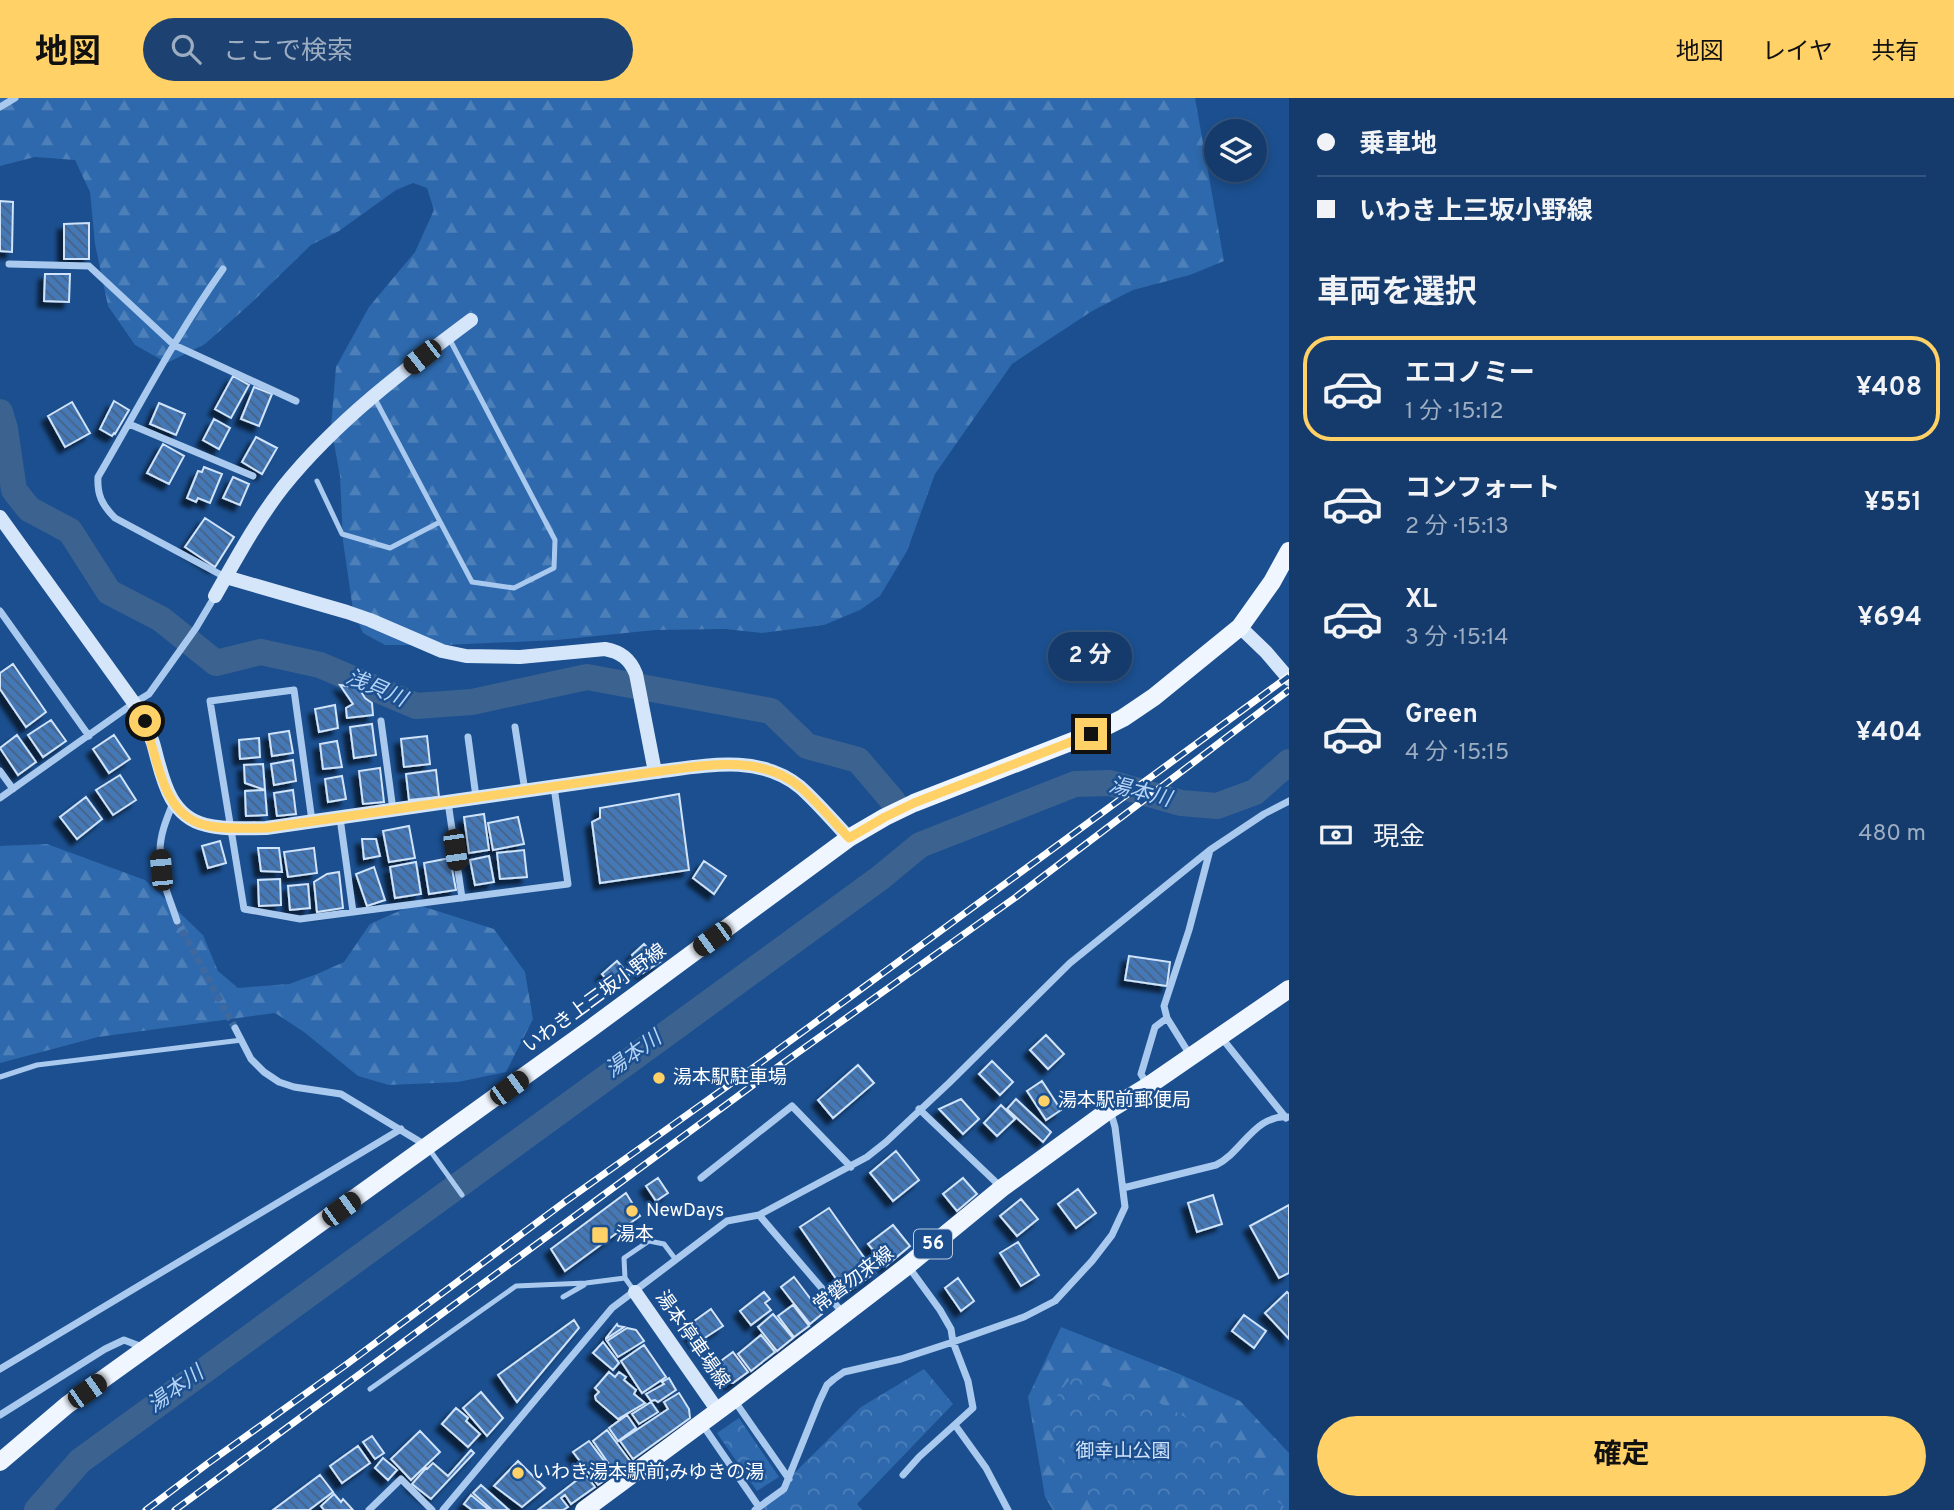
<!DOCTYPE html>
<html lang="ja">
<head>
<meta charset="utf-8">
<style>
  :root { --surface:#143b6b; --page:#1d4271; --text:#f1f3f6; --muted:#9dadc1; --line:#33557e; --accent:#ffd166 }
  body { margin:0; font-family:Overpass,"Noto Sans JP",sans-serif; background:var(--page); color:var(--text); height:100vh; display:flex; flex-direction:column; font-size:26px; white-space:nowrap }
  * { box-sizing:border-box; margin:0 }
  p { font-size:23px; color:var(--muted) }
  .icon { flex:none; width:38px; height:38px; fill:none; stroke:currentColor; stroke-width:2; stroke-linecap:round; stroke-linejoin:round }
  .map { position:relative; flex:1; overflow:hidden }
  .sheet { display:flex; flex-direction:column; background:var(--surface); width:665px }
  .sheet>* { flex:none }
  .banner { display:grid; align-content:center; height:154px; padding:0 28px; background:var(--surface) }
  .buttons { position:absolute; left:1204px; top:21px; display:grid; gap:14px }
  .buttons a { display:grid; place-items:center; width:63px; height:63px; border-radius:50%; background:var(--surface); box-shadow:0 4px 10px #0003,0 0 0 2px var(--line); font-size:35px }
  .end { position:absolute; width:32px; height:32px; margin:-16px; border:9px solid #ffd166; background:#111; box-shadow:0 0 0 4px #111 }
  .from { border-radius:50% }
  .bubble { position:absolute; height:49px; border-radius:24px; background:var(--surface); box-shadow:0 4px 10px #0003,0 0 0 2px var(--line); font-size:23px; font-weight:700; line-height:49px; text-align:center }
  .car { position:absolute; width:21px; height:42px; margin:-21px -10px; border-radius:9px; box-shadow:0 0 5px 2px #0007; background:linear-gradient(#222 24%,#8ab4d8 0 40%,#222 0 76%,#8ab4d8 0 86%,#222 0) }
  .banner b { display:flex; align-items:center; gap:24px; height:66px; font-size:26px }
  .banner b+b { border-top:2px solid var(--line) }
  .banner i { width:18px; height:18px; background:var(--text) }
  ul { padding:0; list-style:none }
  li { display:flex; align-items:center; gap:21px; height:105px; margin:0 14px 10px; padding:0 14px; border:4px solid transparent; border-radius:28px }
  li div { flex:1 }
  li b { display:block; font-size:26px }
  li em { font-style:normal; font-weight:700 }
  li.active { border-color:var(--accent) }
  li>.icon { width:63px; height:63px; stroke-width:1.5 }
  h2 { padding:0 28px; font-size:32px; line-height:84px }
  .pay { display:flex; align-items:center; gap:18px; height:77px; padding:0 28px; font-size:26px }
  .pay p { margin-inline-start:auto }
  .button { display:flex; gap:14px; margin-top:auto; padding:14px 28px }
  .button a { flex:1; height:80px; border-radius:42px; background:var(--accent); color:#111; font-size:28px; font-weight:700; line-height:80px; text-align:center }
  header { display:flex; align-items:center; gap:42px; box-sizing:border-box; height:98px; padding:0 35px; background:var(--accent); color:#111 }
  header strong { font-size:33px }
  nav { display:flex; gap:38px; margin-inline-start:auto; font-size:24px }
  .search { width:490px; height:63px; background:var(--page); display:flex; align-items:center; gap:18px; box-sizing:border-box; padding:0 24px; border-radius:38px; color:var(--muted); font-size:26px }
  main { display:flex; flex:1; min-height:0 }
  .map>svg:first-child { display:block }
</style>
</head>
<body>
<header>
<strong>地図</strong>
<div class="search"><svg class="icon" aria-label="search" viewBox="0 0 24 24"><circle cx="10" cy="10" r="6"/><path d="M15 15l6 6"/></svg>ここで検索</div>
<nav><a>地図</a><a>レイヤ</a><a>共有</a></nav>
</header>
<main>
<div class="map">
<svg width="1289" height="1412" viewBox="0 0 1289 1412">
  <defs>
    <pattern id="forest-firs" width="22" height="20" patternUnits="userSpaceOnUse" patternTransform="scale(1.75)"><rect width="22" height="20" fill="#2e69ad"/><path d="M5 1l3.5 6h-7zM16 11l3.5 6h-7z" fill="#4d80b9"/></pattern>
    <pattern id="park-crowns" width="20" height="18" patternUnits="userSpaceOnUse" patternTransform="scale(1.75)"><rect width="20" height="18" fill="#2e69ad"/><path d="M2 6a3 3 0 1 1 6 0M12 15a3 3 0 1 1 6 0" fill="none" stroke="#4d80b9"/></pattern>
    <pattern id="building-back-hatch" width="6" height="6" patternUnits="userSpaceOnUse" patternTransform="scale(1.75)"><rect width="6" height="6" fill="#4478b7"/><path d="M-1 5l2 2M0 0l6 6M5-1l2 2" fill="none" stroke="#486282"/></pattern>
    <filter id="shadow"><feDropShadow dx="-6" dy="6" stdDeviation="2" flood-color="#0009"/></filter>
  </defs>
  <rect width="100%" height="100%" fill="#1b4f8f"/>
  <!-- forest -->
  <path fill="url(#forest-firs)" d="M0,0H1195L1224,163L1190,177L1133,192L1092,213L1012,266L935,376L907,453L880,498L860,512L824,527L762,535L725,531L655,532L557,542L443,547H385L363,535L353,512L343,443L340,378L331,329L336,269L369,209L415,154L434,112L427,90L413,85L396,92L339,133L311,147L249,207L205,246L167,265L135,247L108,208L95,146L90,94L75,62L35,59L0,68Z
    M47,746L145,782L203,837L218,873L238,890L289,886L317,876L344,864L370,826L415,806L494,831L525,874L533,921L506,974L458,984L389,987L358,978L304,934L275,915L98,939L0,965V748Z
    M1061,1229L1177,1275L1240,1303L1289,1355V1412H1053L1045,1399L1028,1299Z"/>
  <!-- park -->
  <path fill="url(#park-crowns)" d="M924,1271L953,1306L857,1406L862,1412H757L861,1309Z
    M1072,1278L1156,1303L1250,1355L1274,1401L1289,1412H1099L1063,1378L1047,1311Z
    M739,1320L779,1379L757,1393L717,1335Z"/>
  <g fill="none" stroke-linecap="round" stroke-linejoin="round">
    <!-- river -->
    <path stroke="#3c6290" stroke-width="26" d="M0,314L5,331L14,392L29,411L70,433L109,494L161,521L216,565L261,554L320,567L416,608L472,604L587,579L771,613L807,648L858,662L893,703
      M37,1412L80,1363L880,780L920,747L1075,686L1110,685L1181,705L1217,708L1255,694L1289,664"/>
  </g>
  <!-- building -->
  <path fill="url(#building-back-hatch)" stroke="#cfe3fa" stroke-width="2" filter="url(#shadow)" d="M0,103L13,104L12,154L0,153Z
    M89,125V161H64V126Z
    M45,176H70L69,204L44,203Z
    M233,278L249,287L231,320L215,311Z
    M254,289L272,296L259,328L241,321Z
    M114,303L129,312L115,336L114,335L112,338L100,331Z
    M72,304L90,335L65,349L48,318Z
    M159,305L185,316L176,337L150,326Z
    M214,321L230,330L219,351L203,342Z
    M256,339L277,350L262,376L242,364Z
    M163,346L184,358L169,386L147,375Z
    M204,369L222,376L210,405L198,400L196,404L187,400L198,373L202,374Z
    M233,379L249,386L240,407L223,400Z
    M205,420L234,439L215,469L185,449Z
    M13,566L46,614L26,629L0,591V575Z
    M340,587L359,590L365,600L372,605L373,617L347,620L346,610L353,606Z
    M335,607L338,630L319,634L315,611Z
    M51,622L66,643L43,659L28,637Z
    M372,626L376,657L354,660L350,629Z
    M289,633L293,655L272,658L269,636Z
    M17,637L36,664L18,677L0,650Z
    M114,637L130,661L109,675L93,651Z
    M427,638L430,666L404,669L401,641Z
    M259,640L260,659L240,661L239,642Z
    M337,643L342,669L323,671L320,646Z
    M293,662L296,683L274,687L271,666Z
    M263,666L265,692L245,685L244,667Z
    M380,670L384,704L363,706L359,673Z
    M436,672L439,699L409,702L406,676Z
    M120,677L136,702L113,717L96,692Z
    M342,678L346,701L328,704L325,681Z
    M265,692L267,717L246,718L245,693Z
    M293,692L296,716L277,718L274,695Z
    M679,696L689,772L600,785L592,724L600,720V710Z
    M86,699L102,721L77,741L60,719Z
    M484,716L489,752L469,755L464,719Z
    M518,719L524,746L493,752L488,725Z
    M409,728L415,760L389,764L383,733Z
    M362,741H376L380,758L364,761Z
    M220,743L226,765L208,770L202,748Z
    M258,750H279L282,774L261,773Z
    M314,750L317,775L288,779L284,754Z
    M524,752L527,779L500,781L497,755Z
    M489,758L494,784L475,787L470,762Z
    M450,760L456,792L429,796L424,765Z
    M704,763L726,778L714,796L693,780Z
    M416,764L421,796L395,800L390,769Z
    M374,769L385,802L367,808L356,776Z
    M339,774L343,810L317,814L314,784L327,776Z
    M280,781L281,807L259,808L258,782Z
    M308,786L310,810L290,812L288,788Z
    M644,846L660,864L643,875L632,857Z
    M1129,858L1170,864L1167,888L1125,882Z
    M617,863L629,877L614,890L602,876Z
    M1046,937L1064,956L1048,971L1030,952Z
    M992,963L1013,984L1000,997L979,976Z
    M858,967L874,985L833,1020L818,1002Z
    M1042,983L1061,1012L1046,1022L1027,993Z
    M961,1001L979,1021L963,1036L939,1011Z
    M1016,1001L1051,1034L1043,1044L1007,1011Z
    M1001,1007L1015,1021L997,1038L984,1025Z
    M896,1053L919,1082L893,1103L870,1075Z
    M658,1080L668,1095L656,1103L646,1088Z
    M963,1080L977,1096L957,1113L943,1096Z
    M1078,1091L1096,1115L1076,1130L1058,1106Z
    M626,1095L640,1118L565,1173L551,1151Z
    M1213,1097L1222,1126L1197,1134L1188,1105Z
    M1021,1101L1038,1121L1017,1138L1000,1118Z
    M1289,1107V1175L1279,1180L1250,1128Z
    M829,1110L875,1175L846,1195L800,1129Z
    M893,1127L910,1148L886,1168L868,1146Z
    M1018,1144L1039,1177L1021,1188L1000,1155Z
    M794,1179L822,1216L810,1226L781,1189Z
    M958,1180L974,1203L961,1213L945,1190Z
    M764,1194L770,1201L765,1205L771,1212L751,1227L740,1213Z
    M1287,1194L1289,1196V1241L1265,1215Z
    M793,1207L809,1228L794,1239L778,1218Z
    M711,1211L723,1228L697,1245L686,1229Z
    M773,1216L793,1240L777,1253L758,1229Z
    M1244,1217L1266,1233L1254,1250L1232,1233Z
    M574,1222L579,1230L517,1304L498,1277Z
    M617,1226L618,1228L624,1229L606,1241V1240Z
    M627,1230L636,1232L644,1243L618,1259L607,1243Z
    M761,1237L775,1254L751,1273L738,1256Z
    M603,1244L619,1265L613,1272L593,1255Z
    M644,1247L666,1279L642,1295L621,1263Z
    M733,1254L748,1274L733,1285L724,1284L714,1268Z
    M609,1274L615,1279L619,1274L626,1279L624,1282L636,1292L634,1296L645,1305L618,1321L596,1302L595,1298L599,1294L595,1290Z
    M669,1280L676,1292L658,1304L655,1302L651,1303L646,1296L664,1286L662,1284Z
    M481,1294L503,1320L487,1338L463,1310Z
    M679,1295L689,1311L690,1320L633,1361L620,1343L668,1311L664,1304Z
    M651,1304L658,1314L639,1326L632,1316Z
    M456,1310L468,1320L466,1323L480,1336L468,1349L442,1326Z
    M627,1317L636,1330L618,1343L609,1330Z
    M607,1332L630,1363L615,1375L593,1343Z
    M420,1333L440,1354L411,1382L391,1361Z
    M372,1338L384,1355L375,1361L363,1344Z
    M589,1343L614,1376L598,1387L573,1354Z
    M358,1348L370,1365L342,1385L330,1368Z
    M471,1352L474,1355L431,1401L412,1386L426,1370L427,1371L433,1365L448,1378Z
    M383,1360L397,1372L388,1382L375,1370Z
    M518,1363L545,1390L522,1409L494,1388Z
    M585,1376L595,1389L571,1406L565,1397L561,1400L568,1409L563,1412H538Z
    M320,1377L333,1394L309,1412H273Z
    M481,1387L509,1412H492L473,1395Z
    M334,1396L341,1404L343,1401L353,1412H324L321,1408Z
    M471,1397L489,1412H472L464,1406Z"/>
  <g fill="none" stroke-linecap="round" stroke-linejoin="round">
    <!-- street-tunnel -->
    <path stroke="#3d69a0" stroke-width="7" stroke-dasharray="7 3.5" stroke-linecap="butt" d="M177,823L235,930"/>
    <!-- lane -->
    <path stroke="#a9c9ee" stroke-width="5" d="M374,299L472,484L514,490L554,470L555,442L450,242
      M317,383L342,436L390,450L440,424
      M0,979L37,967L242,942
      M429,1051L462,1097
      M635,1194L625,1180L624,1160L649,1143L664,1146L676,1162
      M563,1199L584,1187
      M370,1291L516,1188L586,1185L625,1180"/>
    <!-- street -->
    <path stroke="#a9c9ee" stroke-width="7" d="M0,9L15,0
      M9,166L89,168L174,247L296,303
      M223,171C176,237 139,309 98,379C97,397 102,407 115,420L225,479
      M129,326L253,378
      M0,513L89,638
      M381,623L393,712
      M515,629L525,693
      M468,639L476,699
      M0,673L13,691
      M0,700L134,605L149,596L196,530L215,498
      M448,704L462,800
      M173,705C167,720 160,736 160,753C158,776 170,801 177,823
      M340,720L353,814
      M312,723L294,592L210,603L244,811L300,821L568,786L554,689
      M235,930L251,961L264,974L279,984L294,989L341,996L427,1048
      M1221,939L1286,1020
      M1190,957L1167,920L1164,908L1189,832L1210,752
      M1147,986L1141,976L1155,929L1167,920
      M919,1011L1002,1090
      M701,1080L792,1008L851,1069
      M1123,1090L1216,1067C1243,1054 1254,1016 1289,1019
      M759,1117L843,1215
      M0,1271L401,1031
      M734,1302L789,1381
      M0,1317L105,1251L124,1242L145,1250
      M702,1326L759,1409
      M955,1327L986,1370L1008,1412
      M903,1377L919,1359L973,1310L968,1283L953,1244L951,1231L940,1212L908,1168
      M369,1412L401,1381L432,1412
      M443,1412L612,1210L727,1123L759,1117L867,1059L886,1044L949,985L1070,865L1210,752L1264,716L1289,703
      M755,1412L784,1391L819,1304L827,1287L834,1281L844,1274L901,1261L953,1244L1024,1219L1055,1203L1092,1163L1112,1137L1125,1109L1115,1029L1110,1012"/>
    <!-- secondary -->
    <path stroke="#d6e6fa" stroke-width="14" d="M0,419L134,605C142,618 148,630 153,645C162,676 167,718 206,727C225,732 246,730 266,730L655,674C703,668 759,655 800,689C817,704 833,723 849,740
      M226,479L347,514L370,522L442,553L466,558L520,559L605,551C621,554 630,561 636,576L655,674
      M215,498C236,461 257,422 283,389C336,323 404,272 471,222
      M1240,529L1266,554L1289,581
      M635,1194L718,1313"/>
    <!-- primary -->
    <path stroke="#f0f6ff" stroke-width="18" d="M0,1364L67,1307L590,931L849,740L885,719L914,705L1091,636L1123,620L1154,599L1240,529L1272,484L1289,453
      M584,1412L734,1301L907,1168L1002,1090L1109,1012L1148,988L1289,891"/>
    <!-- rail casing -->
    <g stroke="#fff" stroke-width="7">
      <path id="rail" d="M146,1412L207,1366L347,1266L566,1103L764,962L1289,578
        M175,1412L772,973L1016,799L1289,592"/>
    </g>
    <!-- rail -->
    <use href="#rail" stroke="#1b4f8f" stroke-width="4.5" stroke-dasharray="13" stroke-linecap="butt"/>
  </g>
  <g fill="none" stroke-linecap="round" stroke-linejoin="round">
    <!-- route -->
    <path stroke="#ffd166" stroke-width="9" d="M145,623C157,659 162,717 205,727C225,732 246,730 266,730L654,674C703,668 759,655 800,689C817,704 833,723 849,740L885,719L914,705L1091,636"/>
  </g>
  <!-- markers -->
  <g fill="#ffd166" stroke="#1b4f8f" stroke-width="2.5">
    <circle cx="659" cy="980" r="7"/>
    <circle cx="1044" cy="1003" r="7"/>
    <circle cx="632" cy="1113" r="7"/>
    <rect x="591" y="1128" width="18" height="18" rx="3.5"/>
    <circle cx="518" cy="1375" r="7"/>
  </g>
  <g text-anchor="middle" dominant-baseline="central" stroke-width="5" stroke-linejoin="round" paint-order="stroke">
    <!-- shield labels -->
    <rect fill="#1b4f8f" stroke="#bbcadd" stroke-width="2" x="914" y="1131.5" width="38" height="29" rx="5"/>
    <g font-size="18" font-weight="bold" fill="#fff">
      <text x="933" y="1146">56</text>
    </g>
    <!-- street labels -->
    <g font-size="19" fill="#fff" stroke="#1b4f8f">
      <text transform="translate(595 901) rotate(-36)">いわき上三坂小野線</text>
      <text transform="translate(854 1182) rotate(-37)">常磐勿来線</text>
      <text transform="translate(692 1242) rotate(55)">湯本停車場線</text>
    </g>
    <!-- poi labels -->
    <g font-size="19" fill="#fff" stroke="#1b4f8f" text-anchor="start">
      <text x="673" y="980">湯本駅駐車場</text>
      <text x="1058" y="1003">湯本駅前郵便局</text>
      <text x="646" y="1113">NewDays</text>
      <text x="616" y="1137">湯本</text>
      <text x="532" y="1375">いわき湯本駅前;みゆきの湯</text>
    </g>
    <!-- park labels -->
    <g font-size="19" fill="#cfe3fa" stroke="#1b4f8f">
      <text x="1123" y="1354">御幸山公園</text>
    </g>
    <!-- water labels -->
    <g font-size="21" font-style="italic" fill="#b5d3f5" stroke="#1b4f8f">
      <text transform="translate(376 591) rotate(23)">浅貝川</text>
      <text transform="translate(1140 695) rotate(14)">湯本川</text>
      <text transform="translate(634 957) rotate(-36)">湯本川</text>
      <text transform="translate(176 1292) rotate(-36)">湯本川</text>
    </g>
  </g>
</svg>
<div class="buttons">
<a><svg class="icon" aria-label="layers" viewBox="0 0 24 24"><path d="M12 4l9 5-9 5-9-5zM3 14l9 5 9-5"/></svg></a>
</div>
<i class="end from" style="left:145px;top:623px"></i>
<i class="end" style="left:1091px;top:636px"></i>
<div class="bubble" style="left:1048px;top:534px;width:84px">2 分</div>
<i class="car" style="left:422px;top:259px;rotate:232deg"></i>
<i class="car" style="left:455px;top:752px;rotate:172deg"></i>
<i class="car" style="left:161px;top:772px;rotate:355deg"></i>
<i class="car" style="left:712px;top:841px;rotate:234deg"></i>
<i class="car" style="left:509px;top:990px;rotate:54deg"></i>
<i class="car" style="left:341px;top:1111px;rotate:54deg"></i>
<i class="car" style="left:87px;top:1293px;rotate:55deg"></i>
</div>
<section class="sheet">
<div class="banner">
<b><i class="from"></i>乗車地</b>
<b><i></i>いわき上三坂小野線</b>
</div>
<h2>車両を選択</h2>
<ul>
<li class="active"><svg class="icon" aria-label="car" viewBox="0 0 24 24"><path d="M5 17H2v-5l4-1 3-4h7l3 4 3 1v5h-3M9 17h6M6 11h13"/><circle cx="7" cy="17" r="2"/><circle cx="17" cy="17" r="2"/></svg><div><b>エコノミー</b><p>1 分 · 15:12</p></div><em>¥408</em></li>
<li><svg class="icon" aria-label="car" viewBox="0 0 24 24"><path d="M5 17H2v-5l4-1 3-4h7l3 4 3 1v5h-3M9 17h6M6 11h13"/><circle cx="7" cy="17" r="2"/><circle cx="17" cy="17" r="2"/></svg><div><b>コンフォート</b><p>2 分 · 15:13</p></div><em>¥551</em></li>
<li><svg class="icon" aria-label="car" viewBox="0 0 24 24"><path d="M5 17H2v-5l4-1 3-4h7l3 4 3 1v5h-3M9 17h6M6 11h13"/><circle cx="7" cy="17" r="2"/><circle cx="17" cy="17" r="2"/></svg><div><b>XL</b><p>3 分 · 15:14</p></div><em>¥694</em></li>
<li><svg class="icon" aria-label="car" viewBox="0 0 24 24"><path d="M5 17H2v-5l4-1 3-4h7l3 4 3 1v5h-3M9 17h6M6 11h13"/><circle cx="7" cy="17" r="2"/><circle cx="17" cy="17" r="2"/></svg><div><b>Green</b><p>4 分 · 15:15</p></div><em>¥404</em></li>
</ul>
<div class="pay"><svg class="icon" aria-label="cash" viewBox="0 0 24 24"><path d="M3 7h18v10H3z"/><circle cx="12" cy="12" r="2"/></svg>現金<p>480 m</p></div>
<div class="button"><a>確定</a></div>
</section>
</main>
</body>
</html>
